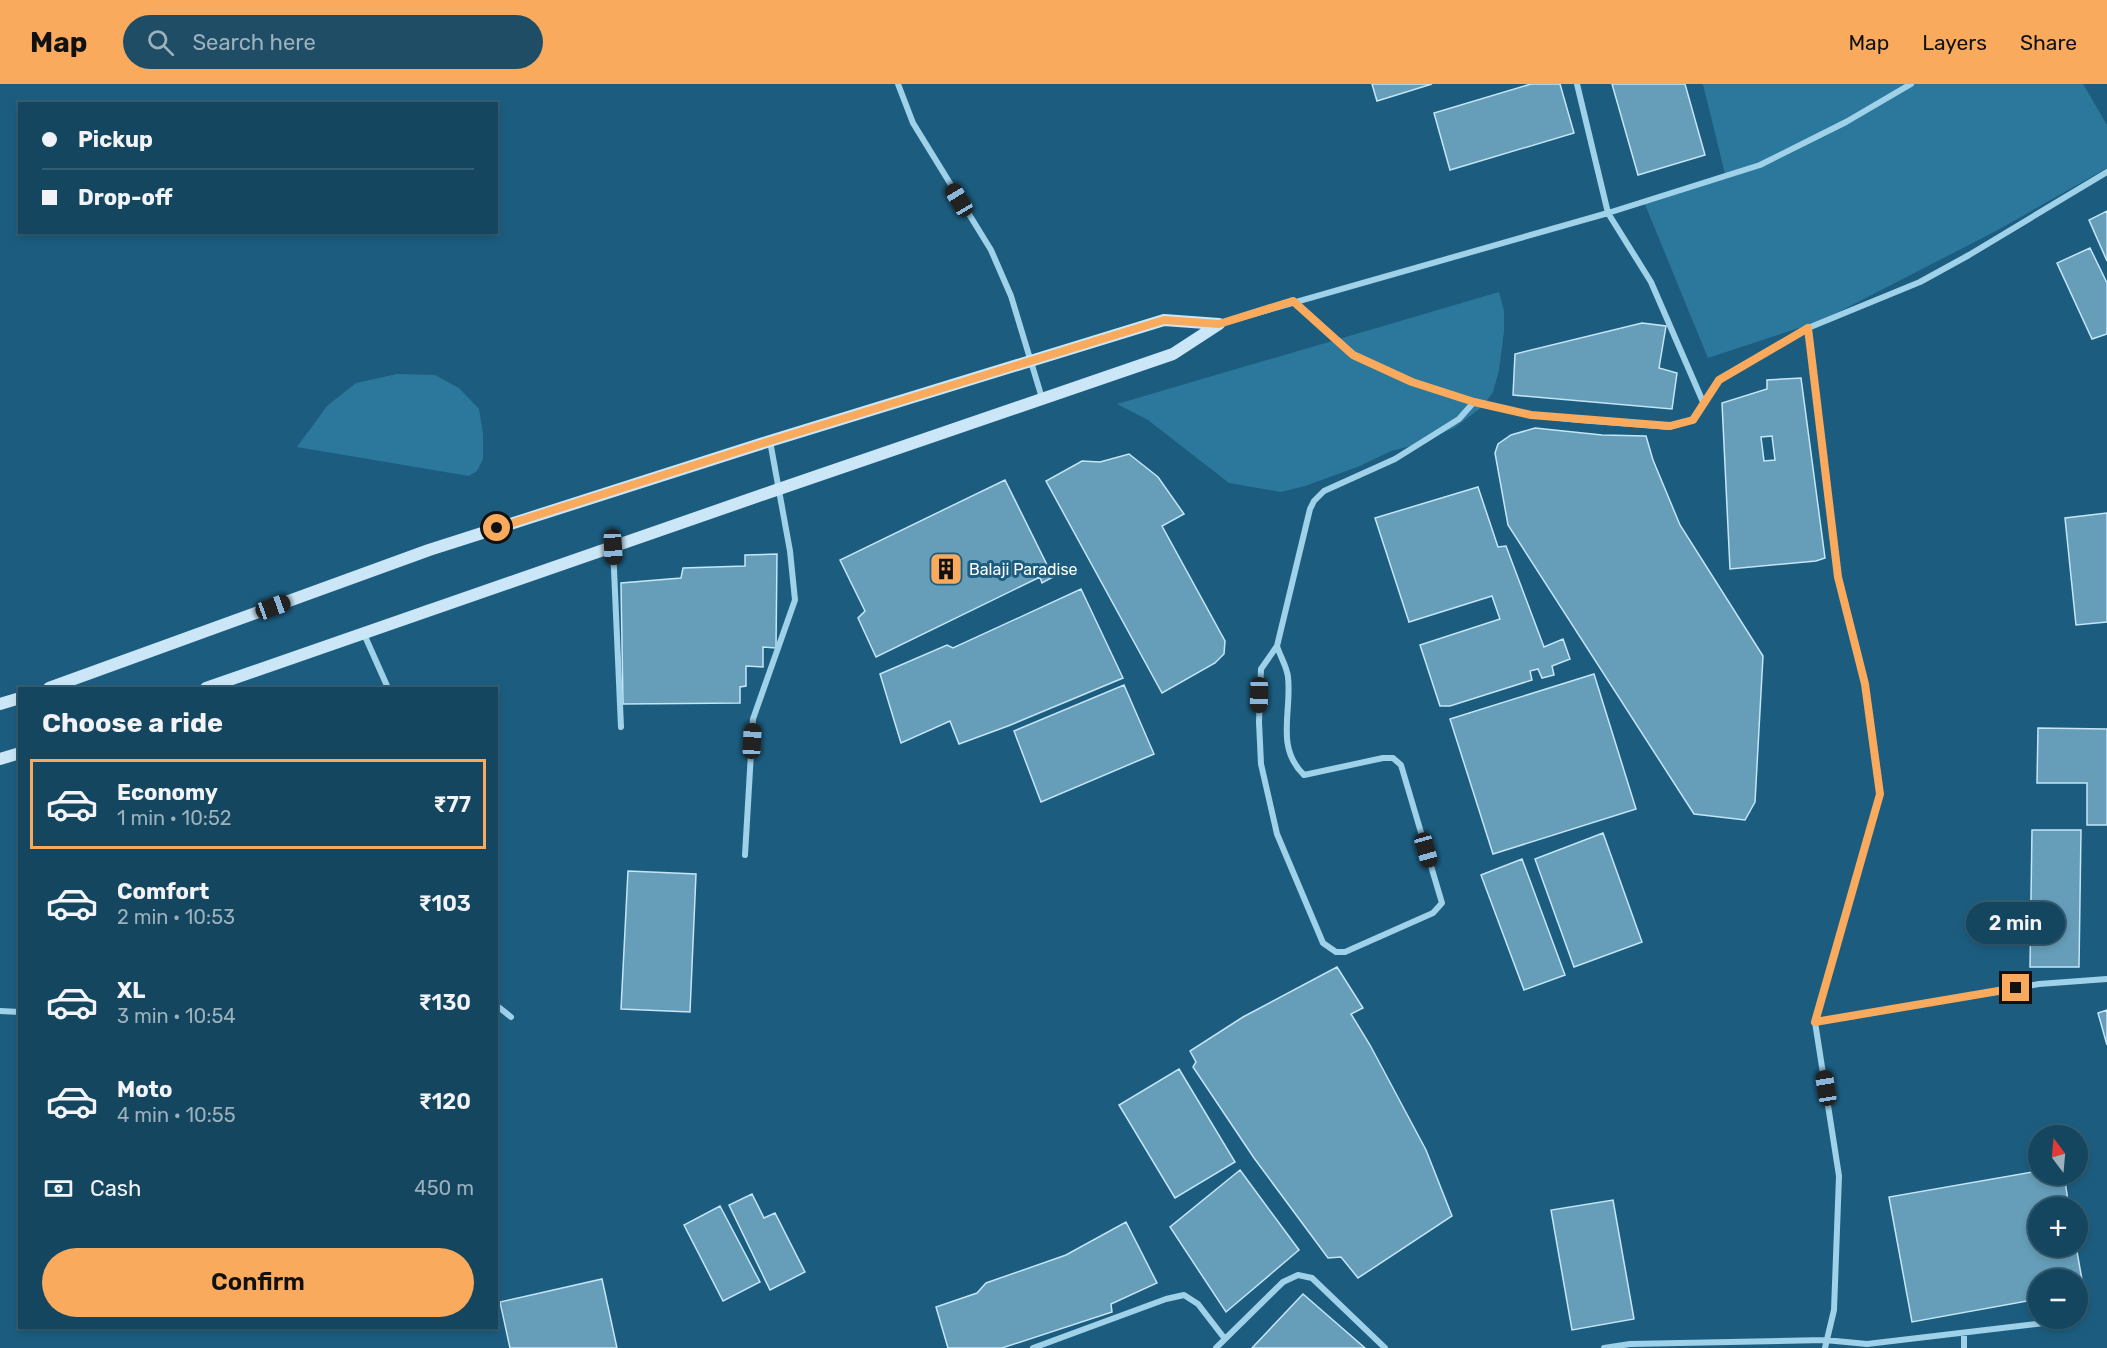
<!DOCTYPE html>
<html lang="en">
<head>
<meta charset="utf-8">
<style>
  :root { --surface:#15465f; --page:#1e4d65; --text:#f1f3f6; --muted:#9db1bd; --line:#345e74; --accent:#f9aa5d }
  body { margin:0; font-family:Rubik,sans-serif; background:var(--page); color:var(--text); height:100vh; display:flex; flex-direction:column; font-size:22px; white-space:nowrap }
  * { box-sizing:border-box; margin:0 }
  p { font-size:20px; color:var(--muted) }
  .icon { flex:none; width:33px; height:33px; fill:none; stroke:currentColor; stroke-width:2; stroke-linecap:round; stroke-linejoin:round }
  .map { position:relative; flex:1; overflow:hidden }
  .side { position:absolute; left:18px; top:603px; width:480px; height:642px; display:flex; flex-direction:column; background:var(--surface); border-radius:0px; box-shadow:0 3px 9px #0003,0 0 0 2px var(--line) }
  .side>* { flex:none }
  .banner { position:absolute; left:18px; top:18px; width:480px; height:132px; border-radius:0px; box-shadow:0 3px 9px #0003,0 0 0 2px var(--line); display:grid; align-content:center; height:132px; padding:0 24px; background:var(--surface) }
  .needle { width:39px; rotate:344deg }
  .tools { position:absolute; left:2028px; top:1041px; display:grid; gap:12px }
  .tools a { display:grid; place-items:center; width:60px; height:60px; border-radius:50%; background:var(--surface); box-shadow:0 3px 9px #0003,0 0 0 2px var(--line); font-size:30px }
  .end { position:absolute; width:27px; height:27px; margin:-14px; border:8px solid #f9aa5d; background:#111; box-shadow:0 0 0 3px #111 }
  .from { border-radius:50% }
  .bubble { position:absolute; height:42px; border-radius:21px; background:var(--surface); box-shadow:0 3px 9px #0003,0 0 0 2px var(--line); font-size:20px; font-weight:600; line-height:42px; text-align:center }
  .car { position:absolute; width:18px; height:36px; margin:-18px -9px; border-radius:8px; box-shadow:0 0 4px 2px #0007; background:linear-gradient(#222 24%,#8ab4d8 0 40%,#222 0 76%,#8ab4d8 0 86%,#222 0) }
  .banner b { display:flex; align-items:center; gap:21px; height:57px; font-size:22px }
  .banner b+b { border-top:2px solid var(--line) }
  .banner i { width:15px; height:15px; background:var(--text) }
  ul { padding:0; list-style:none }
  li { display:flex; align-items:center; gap:18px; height:90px; margin:0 12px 9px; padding:0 12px; border:3px solid transparent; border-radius:0px }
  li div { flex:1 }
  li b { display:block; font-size:22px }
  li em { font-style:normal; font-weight:600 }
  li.active { border-color:var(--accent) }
  li>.icon { width:54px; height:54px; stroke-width:1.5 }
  h2 { padding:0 24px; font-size:27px; line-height:72px }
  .pay { display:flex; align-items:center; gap:15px; height:66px; padding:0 24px; font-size:22px }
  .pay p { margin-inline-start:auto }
  .button { display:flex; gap:12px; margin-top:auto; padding:12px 24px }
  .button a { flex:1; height:69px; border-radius:36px; background:var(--accent); color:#111; font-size:24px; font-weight:600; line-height:69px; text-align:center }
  header { display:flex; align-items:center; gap:36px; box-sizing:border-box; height:84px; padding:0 30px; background:var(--accent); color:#111 }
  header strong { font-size:28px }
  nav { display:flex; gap:33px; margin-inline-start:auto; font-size:21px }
  .search { width:420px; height:54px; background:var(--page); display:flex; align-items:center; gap:15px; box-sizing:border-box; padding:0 21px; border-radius:33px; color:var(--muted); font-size:22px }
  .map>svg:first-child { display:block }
</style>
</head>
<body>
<header>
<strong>Map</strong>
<div class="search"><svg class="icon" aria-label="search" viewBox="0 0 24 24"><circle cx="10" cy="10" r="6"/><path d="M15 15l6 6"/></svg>Search here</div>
<nav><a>Map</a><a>Layers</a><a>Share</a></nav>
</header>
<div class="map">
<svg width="2107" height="1264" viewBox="0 0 2107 1264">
  <rect width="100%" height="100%" fill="#1c5d7f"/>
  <!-- green -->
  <path fill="#2c779c" d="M1703,0H2083L2107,41V84L1996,147L1823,236L1708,274L1644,118L1726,94Z
    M1499,208L1504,227V247L1499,286L1493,308L1482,323L1454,344L1435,352L1411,362L1391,367L1360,382L1305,402L1281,408L1229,399L1148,336L1117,320Z
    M397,290L435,291L459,304L479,325L483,350V375L477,387L469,392L297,363L327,322L356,299Z"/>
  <!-- building -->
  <path fill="#669db8" stroke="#c4e6f7" stroke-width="1.5" fill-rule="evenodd" d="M1372,0H1432L1377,17Z
    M1531,0H1560L1574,49L1450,86L1434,29Z
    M1612,0H1685L1705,71L1638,91Z
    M2107,127V177L2089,136Z
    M2090,164L2107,199V250L2092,255L2057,179Z
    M1642,239L1666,242L1659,284L1677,289L1672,325L1513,311L1515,270Z
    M1801,294L1825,474L1816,477L1730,485L1722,319L1767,305V296ZM1772,352L1775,376L1764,377L1761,353Z
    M1535,344L1602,351L1646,352L1653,376L1680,441L1763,572L1755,718L1745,736L1694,730L1508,441L1495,369L1498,360L1511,351Z
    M1129,370L1158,393L1184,430L1162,442L1225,557L1224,570L1215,579L1162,609L1046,397L1082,377L1100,378Z
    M1005,396L1053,493L1042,499L1040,493L876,573L858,534L865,527L840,476Z
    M1478,403L1498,463L1506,462L1544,563L1563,555L1570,575L1552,582L1554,591L1542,594L1538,585L1530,587L1532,596L1450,622H1440L1420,561L1500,535L1492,512L1409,538L1375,434Z
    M2107,429V538L2076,541L2065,434Z
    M777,470L776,564L763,563V583L746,582V602L740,603V619L623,620L621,499L681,494L683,484L745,482V471Z
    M1081,505L1123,594L1008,642L959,660L950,637L901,659L880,590L947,561L953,564Z
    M1594,590L1636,725L1493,770L1450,635Z
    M1124,601L1154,670L1041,718L1014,647Z
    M2038,644L2107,645V741H2087V699H2037Z
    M2032,746H2081L2079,883H2030Z
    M1603,749L1642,858L1574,883L1535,775Z
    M1522,775L1565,891L1524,906L1481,791Z
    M628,787L696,790L690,928L621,925Z
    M1337,883L1363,924L1351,930L1370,961L1426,1066L1452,1132L1358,1194L1341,1173L1328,1174L1254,1074L1193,983L1196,978L1190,967L1243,933Z
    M2107,926V961L2098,929Z
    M1179,985L1235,1078L1175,1114L1119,1021Z
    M1240,1086L1299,1166L1226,1228L1170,1143Z
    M2038,1087V1090H2064L2069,1124H2038V1162H2076L2084,1207L2078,1208V1196H2038V1215L1912,1238L1889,1113Z
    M752,1110L764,1134L775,1129L805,1188L770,1206L729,1121Z
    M1613,1116L1634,1235L1572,1246L1551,1126Z
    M720,1122L760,1198L723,1217L684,1141Z
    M1126,1138L1157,1199L1111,1220L1112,1228L1002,1264H948L936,1223L977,1209L986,1199L1066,1171Z
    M602,1195L617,1264H510L500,1218Z
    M1303,1210L1365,1264H1252Z"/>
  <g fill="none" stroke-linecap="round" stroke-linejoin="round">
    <!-- street -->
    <path stroke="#9fd1e9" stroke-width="6" d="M898,0L913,39L991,166L1011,212L1042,314
      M1577,0L1608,129L1651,198L1703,318
      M1294,217L1354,271L1412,298L1474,318L1531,331L1579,336L1670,343L1693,336L1719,296L1808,244L1920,198L1969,171L2107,88
      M1219,240L1608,129L1760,81L1846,38L1911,0
      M1808,244L1838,493L1865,600L1880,710L1815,938L1839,1092L1834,1226L1825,1264
      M613,463L621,643
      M364,550L388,604
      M1277,562C1280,572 1287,583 1288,593C1292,628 1275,663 1304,691L1383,674H1393L1401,681L1442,819L1433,829L1345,868H1336L1323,859L1277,750L1261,680L1259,638L1261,585L1277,562L1310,425L1314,417L1324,407L1395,375L1459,335L1474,318
      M745,771L753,635L795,516L790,467L770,357
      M496,921L511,933
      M0,927L20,928
      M1815,938L2039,900L2107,895
      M1033,1264L1166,1215L1184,1211L1198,1220L1225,1255
      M1216,1264L1283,1198L1298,1191L1312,1194L1385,1264
      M1604,1264L1630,1260L1825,1256L1867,1260L2061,1237
      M1964,1264V1250"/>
    <!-- secondary -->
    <path stroke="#cbe7f7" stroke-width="12" d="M49,604L429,466L770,357L1164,236L1219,240
      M206,604L779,405L1173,270L1219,240
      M0,620L20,614
      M0,675L20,669"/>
  </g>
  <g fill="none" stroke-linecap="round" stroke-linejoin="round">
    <!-- route -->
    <path stroke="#f9aa5d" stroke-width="8" d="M497,444L770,357L1164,236L1219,240L1293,217L1353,271L1412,298L1474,318L1531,331L1670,342L1693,336L1719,296L1808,244L1838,493L1865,600L1880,710L1815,938L2016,904"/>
  </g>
  <!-- icons -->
  <defs>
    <g id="building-square" transform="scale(1.725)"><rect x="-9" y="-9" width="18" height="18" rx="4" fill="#f9aa5d" stroke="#1c5d7f"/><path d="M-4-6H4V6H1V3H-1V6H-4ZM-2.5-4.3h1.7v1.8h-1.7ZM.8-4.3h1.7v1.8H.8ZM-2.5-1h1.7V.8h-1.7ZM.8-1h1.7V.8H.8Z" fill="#111"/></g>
  </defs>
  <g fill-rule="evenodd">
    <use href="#building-square" x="946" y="485"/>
  </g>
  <g text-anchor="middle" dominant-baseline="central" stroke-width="6" stroke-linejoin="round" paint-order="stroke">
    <!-- poi labels -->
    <g font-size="16" fill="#fff" stroke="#1c5d7f" text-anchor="start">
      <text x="969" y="485">Balaji Paradise</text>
    </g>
  </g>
</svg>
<div class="tools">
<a><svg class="needle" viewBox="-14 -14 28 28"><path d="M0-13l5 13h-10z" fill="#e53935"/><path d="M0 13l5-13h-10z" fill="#9db1bd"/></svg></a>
<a>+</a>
<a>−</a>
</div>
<i class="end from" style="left:497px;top:444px"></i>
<i class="end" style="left:2016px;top:904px"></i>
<div class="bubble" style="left:1966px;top:818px;width:99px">2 min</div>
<i class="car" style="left:959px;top:116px;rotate:329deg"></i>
<i class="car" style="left:613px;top:463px;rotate:177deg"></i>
<i class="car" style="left:273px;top:523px;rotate:70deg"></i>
<i class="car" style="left:1259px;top:611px;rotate:181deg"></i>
<i class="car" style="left:752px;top:657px;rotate:3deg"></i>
<i class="car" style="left:1426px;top:766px;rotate:164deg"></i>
<i class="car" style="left:1826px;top:1004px;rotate:351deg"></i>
<div class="banner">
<b><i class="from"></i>Pickup</b>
<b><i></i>Drop-off</b>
</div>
<section class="side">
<h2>Choose a ride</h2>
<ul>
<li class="active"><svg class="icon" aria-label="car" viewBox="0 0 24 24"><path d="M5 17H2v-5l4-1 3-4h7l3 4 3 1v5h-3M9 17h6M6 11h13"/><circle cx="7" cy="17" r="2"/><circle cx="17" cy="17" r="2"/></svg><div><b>Economy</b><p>1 min · 10:52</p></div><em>₹77</em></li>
<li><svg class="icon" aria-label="car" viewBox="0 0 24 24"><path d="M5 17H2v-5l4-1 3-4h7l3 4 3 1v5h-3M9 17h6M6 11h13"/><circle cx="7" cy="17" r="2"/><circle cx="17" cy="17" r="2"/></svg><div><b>Comfort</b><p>2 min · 10:53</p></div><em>₹103</em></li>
<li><svg class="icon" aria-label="car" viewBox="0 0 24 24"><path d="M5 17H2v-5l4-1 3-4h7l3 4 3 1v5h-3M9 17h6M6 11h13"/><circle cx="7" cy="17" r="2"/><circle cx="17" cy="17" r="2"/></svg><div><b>XL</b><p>3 min · 10:54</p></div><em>₹130</em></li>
<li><svg class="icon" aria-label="car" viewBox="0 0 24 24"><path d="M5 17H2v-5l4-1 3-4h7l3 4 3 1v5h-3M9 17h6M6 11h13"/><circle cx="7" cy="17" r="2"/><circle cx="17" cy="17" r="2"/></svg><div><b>Moto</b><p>4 min · 10:55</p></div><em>₹120</em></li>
</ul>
<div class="pay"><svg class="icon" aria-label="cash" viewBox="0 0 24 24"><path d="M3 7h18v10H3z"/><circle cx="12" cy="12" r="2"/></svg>Cash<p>450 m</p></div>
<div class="button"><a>Confirm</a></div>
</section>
</div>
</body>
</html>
